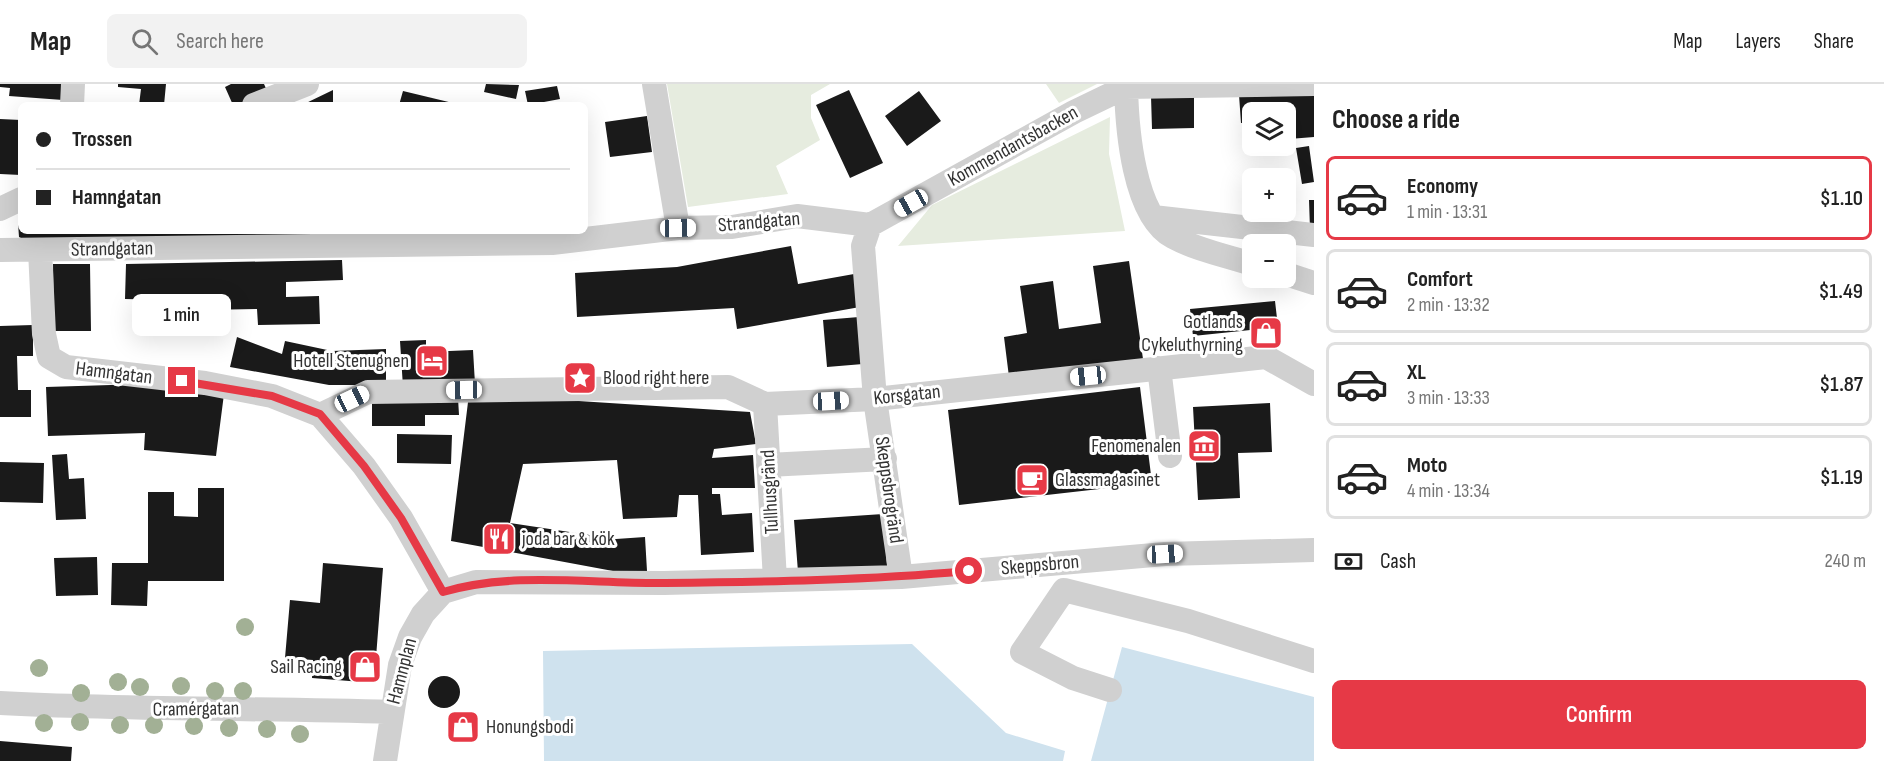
<!DOCTYPE html>
<html lang="en">
<head>
<meta charset="utf-8">
<style>
  :root { --surface:#fff; --page:#f2f2f2; --text:#222; --muted:#767676; --line:#e0e0e0; --accent:#e63946 }
  body { margin:0; font-family:"Sofia Sans Condensed",sans-serif; background:var(--page); color:var(--text); height:100vh; display:flex; flex-direction:column; font-size:22px; white-space:nowrap }
  * { box-sizing:border-box; margin:0 }
  p { font-size:20px; color:var(--muted) }
  .icon { flex:none; width:33px; height:33px; fill:none; stroke:currentColor; stroke-width:2; stroke-linecap:round; stroke-linejoin:round }
  .map { position:relative; flex:1; overflow:hidden }
  .drawer { display:flex; flex-direction:column; background:var(--surface); width:570px }
  .drawer>* { flex:none }
  .guide { position:absolute; left:18px; top:18px; width:570px; height:132px; border-radius:9px; box-shadow:0 6px 24px #0002; display:grid; align-content:center; height:132px; padding:0 18px; background:var(--surface) }
  .fabs { position:absolute; left:1242px; top:18px; display:grid; gap:12px }
  .fabs a { display:grid; place-items:center; width:54px; height:54px; border-radius:9px; background:var(--surface); box-shadow:0 6px 24px #0002; font-size:30px }
  .end { position:absolute; width:27px; height:27px; margin:-14px; border:8px solid #e63946; background:#fff; box-shadow:0 0 0 3px #fff }
  .from { border-radius:50% }
  .bubble { position:absolute; height:42px; border-radius:9px; background:var(--surface); box-shadow:0 6px 24px #0002; font-size:20px; font-weight:600; line-height:42px; text-align:center }
  .car { position:absolute; width:18px; height:36px; margin:-18px -9px; border-radius:8px; box-shadow:0 0 4px 2px #0007; background:linear-gradient(#fff 24%,#345 0 40%,#fff 0 76%,#345 0 86%,#fff 0) }
  .guide b { display:flex; align-items:center; gap:21px; height:57px; font-size:22px }
  .guide b+b { border-top:2px solid var(--line) }
  .guide i { width:15px; height:15px; background:var(--text) }
  ul { padding:0; list-style:none }
  li { display:flex; align-items:center; gap:18px; height:84px; margin:0 12px 9px; padding:0 6px; border:3px solid var(--line); border-radius:9px }
  li div { flex:1 }
  li b { display:block; font-size:22px }
  li em { font-style:normal; font-weight:600 }
  li.current { border-color:var(--accent) }
  li>.icon { width:54px; height:54px; stroke-width:1.5 }
  h2 { padding:0 18px; font-size:27px; line-height:72px }
  .pay { display:flex; align-items:center; gap:15px; height:66px; padding:0 18px; font-size:22px }
  .pay p { margin-inline-start:auto }
  .button { display:flex; gap:12px; margin-top:auto; padding:12px 18px }
  .button a { flex:1; height:69px; border-radius:9px; background:var(--accent); color:#fff; font-size:24px; font-weight:600; line-height:69px; text-align:center }
  header { display:flex; align-items:center; gap:36px; box-sizing:border-box; height:84px; padding:0 30px; background:var(--surface); border-bottom:2px solid var(--line) }
  header strong { font-size:28px }
  nav { display:flex; gap:33px; margin-inline-start:auto; font-size:21px }
  .search { width:420px; height:54px; background:var(--page); display:flex; align-items:center; gap:15px; box-sizing:border-box; padding:0 21px; border-radius:9px; color:var(--muted); font-size:22px }
  main { display:flex; flex:1; min-height:0 }
  .map>svg:first-child { display:block }
</style>
</head>
<body>
<header>
<strong>Map</strong>
<div class="search"><svg class="icon" aria-label="search" viewBox="0 0 24 24"><circle cx="10" cy="10" r="6"/><path d="M15 15l6 6"/></svg>Search here</div>
<nav><a>Map</a><a>Layers</a><a>Share</a></nav>
</header>
<main>
<div class="map">
<svg width="1314" height="677" viewBox="0 0 1314 677">
  <rect width="100%" height="100%" fill="#fff"/>
  <!-- green -->
  <path fill="#e6ecdf" d="M667,0H830L811,11V34L820,56L776,82L788,110L688,123Z
    M1046,0H1097L1059,19Z
    M1110,33L1109,70L1125,147L898,162L932,121Z"/>
  <!-- water -->
  <path fill="#cfe2ee" d="M912,560L1006,649L1065,667L1063,677H544L543,567Z
    M1122,563L1314,613V677H1091Z"/>
  <!-- building -->
  <path fill="#1a1a1a" d="M0,0H64L63,16L9,12L10,4L0,3Z
    M118,0H166L164,21H139L141,5L118,3Z
    M231,0H264L269,11L245,21H233L225,3Z
    M486,0L519,1L516,15L484,8Z
    M557,2L560,15L528,21L525,7Z
    M333,6V21H302Z
    M849,6L883,79L850,94L816,21Z
    M403,7L457,20V21H399Z
    M919,7L941,37L907,62L885,32Z
    M1314,7V53L1289,55L1286,28H1252V39H1241L1239,11Z
    M1194,11V44L1152,45L1151,12Z
    M647,32L652,68L610,73L605,38Z
    M0,35L21,36V91L0,90Z
    M1309,62L1314,98L1302,100L1296,64Z
    M1309,116H1314V145H1310Z
    M21,137V147H333V159L23,155L19,153L18,139Z
    M791,162L798,200L854,190L860,223L737,245L734,224L577,233L575,189L677,183Z
    M342,176L343,196L286,198V213L319,212L320,240L258,241L257,225L204,226V217L125,215L126,180Z
    M1129,177L1143,275L1009,293L1004,253L1027,249L1020,202L1053,197L1059,245L1101,239L1093,182Z
    M53,180H90L91,247H54Z
    M1275,217L1278,243L1193,252L1190,225Z
    M859,233L863,280L827,283L823,236Z
    M33,241V272H17L18,306H31V333H0V242Z
    M237,253L282,270L285,257L332,267L386,265V301H329L230,283Z
    M426,256V268L473,266L475,300L403,303L400,257Z
    M143,300L224,310L216,372L144,366L145,349L48,352L46,303Z
    M1140,303L1152,399L959,421L948,326Z
    M469,310L750,328L756,360L714,365L712,374L753,371L755,404H712V410H720L722,431L752,429L754,468L701,471L698,411H679L677,433L623,435L617,376L523,380L510,439L616,455L645,453L647,487H613L451,457Z
    M458,314L459,331H425V342H372V315Z
    M1270,319L1272,368L1238,369L1240,414L1198,416L1193,323Z
    M397,350L452,351L451,380L397,379Z
    M67,370L69,395L84,394L86,435L56,436L52,371Z
    M0,378L44,379L43,419L0,418Z
    M198,404H224V497H148L147,522L111,521L112,479H148V408H174V432L198,433Z
    M883,430L887,482L798,488L794,436Z
    M97,473L98,511L56,512L54,474Z
    M323,479L383,484L374,599L312,594L313,576L285,574L290,516L320,519Z
    M428 608a16 16 0 1 1 32 0a16 16 0 1 1-32 0Z
    M0,657L72,663L71,677H0Z"/>
  <g fill="none" stroke-linecap="round" stroke-linejoin="round">
    <!-- minor -->
    <path stroke="#d0d0d0" stroke-width="24" d="M654,0L678,144
      M72,21L73,0
      M254,21L307,0
      M0,125L21,115
      M1153,133L1314,151
      M870,141L863,162L875,315L901,493
      M870,141L1074,28L1126,3V0
      M0,166L552,159L678,144L732,143L797,132L870,141
      M40,166L44,250L49,273L66,283L205,299L272,312L320,331L364,382L401,434L443,508
      M1252,180C1227,172 1197,166 1173,153C1133,132 1127,43 1126,3L1314,0
      M1286,190L1314,199
      M1159,284L1170,372
      M765,320L775,496
      M320,331L368,308L728,303L765,320L875,315L1266,273L1314,300
      M768,381L885,375
      M1110,606L1073,594L1022,568L1064,506L1188,537L1314,577
      M0,619C130,626 261,624 391,628
      M385,677L400,581L410,553L423,530L443,508L476,498L664,499L901,493L1165,470L1314,466"/>
  </g>
  <!-- trees -->
  <g fill="#a2b095">
    <circle cx="245" cy="543" r="9"/>
    <circle cx="39" cy="584" r="9"/>
    <circle cx="118" cy="598" r="9"/>
    <circle cx="181" cy="602" r="9"/>
    <circle cx="140" cy="603" r="9"/>
    <circle cx="215" cy="607" r="9"/>
    <circle cx="243" cy="607" r="9"/>
    <circle cx="81" cy="609" r="9"/>
    <circle cx="80" cy="638" r="9"/>
    <circle cx="44" cy="639" r="9"/>
    <circle cx="120" cy="641" r="9"/>
    <circle cx="154" cy="641" r="9"/>
    <circle cx="194" cy="642" r="9"/>
    <circle cx="229" cy="644" r="9"/>
    <circle cx="267" cy="645" r="9"/>
    <circle cx="300" cy="650" r="9"/>
  </g>
  <g fill="none" stroke-linecap="round" stroke-linejoin="round">
    <!-- route -->
    <path stroke="#e63946" stroke-width="8" d="M182,297L272,312L320,330L364,382L401,434L443,508C514,487 591,500 665,499C766,498 868,496 969,487"/>
  </g>
  <!-- icons -->
  <defs>
    <g id="shop-square" transform="scale(1.725)"><rect x="-9" y="-9" width="18" height="18" rx="4" fill="#e63946" stroke="#fff"/><path d="M-5-2.5h2.3a2.7 3.5 0 0 1 5.4 0H5L5.5 6h-11ZM-1.5-2.5h3a1.5 2.3 0 0 0-3 0Z" fill="#fff"/></g>
    <g id="hotel-square" transform="scale(1.725)"><rect x="-9" y="-9" width="18" height="18" rx="4" fill="#e63946" stroke="#fff"/><path d="M-6-4.5h1.5V1H6V5H4.5V3h-9V5H-6ZM-4 0a1.8 1.8 0 1 1 3.6 0ZM.5 0V-2.5h3Q6-2.5 6 0Z" fill="#fff"/></g>
    <g id="sight-square" transform="scale(1.725)"><rect x="-9" y="-9" width="18" height="18" rx="4" fill="#e63946" stroke="#fff"/><path d="M0-6L1.8-2.2L6-1.7L2.9 1.2L3.7 5.4L0 3.3L-3.7 5.4L-2.9 1.2L-6-1.7L-1.8-2.2Z" fill="#fff"/></g>
    <g id="museum-square" transform="scale(1.725)"><rect x="-9" y="-9" width="18" height="18" rx="4" fill="#e63946" stroke="#fff"/><path d="M0-6L6-3V-2H-6V-3ZM-5-1h2V3h-2ZM-1-1h2V3h-2ZM3-1h2V3H3ZM-6 4H6V6H-6Z" fill="#fff"/></g>
    <g id="cafe-square" transform="scale(1.725)"><rect x="-9" y="-9" width="18" height="18" rx="4" fill="#e63946" stroke="#fff"/><path d="M-5.5-4.5H6V0H3Q3 3.5 0 3.5H-2.5Q-5.5 3.5-5.5 0ZM3-3.2v2h1.7v-2ZM-6 4.5H4V6H-6Z" fill="#fff"/></g>
    <g id="restaurant-square" transform="scale(1.725)"><rect x="-9" y="-9" width="18" height="18" rx="4" fill="#e63946" stroke="#fff"/><path d="M-5-6h1v4h1v-4h1v4h1v-4h1v5L-1.5 .5V6h-2V.5L-5-1ZM5-6V6H3V1.5H1.5Q1.5-4 5-6Z" fill="#fff"/></g>
  </defs>
  <g fill-rule="evenodd">
    <use href="#shop-square" x="1266" y="249"/>
    <use href="#hotel-square" x="432" y="277"/>
    <use href="#sight-square" x="580" y="294"/>
    <use href="#museum-square" x="1204" y="362"/>
    <use href="#cafe-square" x="1032" y="396"/>
    <use href="#restaurant-square" x="499" y="455"/>
    <use href="#shop-square" x="365" y="583"/>
    <use href="#shop-square" x="463" y="643"/>
  </g>
  <g text-anchor="middle" dominant-baseline="central" stroke-width="6" stroke-linejoin="round" paint-order="stroke">
    <!-- street labels -->
    <g font-size="20" fill="#333" stroke="#fff">
      <text transform="translate(1013 62) rotate(-29)">Kommendantsbacken</text>
      <text transform="translate(759 138) rotate(-5)">Strandgatan</text>
      <text transform="translate(112 165) rotate(-1)">Strandgatan</text>
      <text transform="translate(114 289) rotate(7)">Hamngatan</text>
      <text transform="translate(907 311) rotate(-6)">Korsgatan</text>
      <text transform="translate(889 406) rotate(82)">Skeppsbrogränd</text>
      <text transform="translate(770 408) rotate(-93)">Tullhusgränd</text>
      <text transform="translate(1040 481) rotate(-5)">Skeppsbron</text>
      <text transform="translate(402 587) rotate(-75)">Hamnplan</text>
      <text transform="translate(196 625) rotate(-1)">Cramérgatan</text>
    </g>
    <!-- poi labels -->
    <g font-size="20" fill="#333" stroke="#fff" text-anchor="end">
      <text x="1243" y="238">Gotlands<tspan x="1243" dy="23">Cykeluthyrning</tspan></text>
      <text x="409" y="277">Hotell Stenugnen</text>
      <text x="603" y="294" text-anchor="start">Blood right here</text>
      <text x="1181" y="362">Fenomenalen</text>
      <text x="1055" y="396" text-anchor="start">Glassmagasinet</text>
      <text x="522" y="455" text-anchor="start">joda bar &amp; kök</text>
      <text x="342" y="583">Sail Racing</text>
      <text x="486" y="643" text-anchor="start">Honungsbodi</text>
    </g>
  </g>
</svg>
<div class="fabs">
<a><svg class="icon" aria-label="layers" viewBox="0 0 24 24"><path d="M12 4l9 5-9 5-9-5zM3 14l9 5 9-5"/></svg></a>
<a>+</a>
<a>−</a>
</div>
<i class="end from" style="left:969px;top:487px"></i>
<i class="end" style="left:182px;top:297px"></i>
<div class="bubble" style="left:132px;top:210px;width:99px">1 min</div>
<i class="car" style="left:911px;top:119px;rotate:241deg"></i>
<i class="car" style="left:678px;top:144px;rotate:89deg"></i>
<i class="car" style="left:1088px;top:292px;rotate:264deg"></i>
<i class="car" style="left:464px;top:306px;rotate:269deg"></i>
<i class="car" style="left:352px;top:315px;rotate:65deg"></i>
<i class="car" style="left:831px;top:317px;rotate:87deg"></i>
<i class="car" style="left:1165px;top:470px;rotate:87deg"></i>
<div class="guide">
<b><i class="from"></i>Trossen</b>
<b><i></i>Hamngatan</b>
</div>
</div>
<section class="drawer">
<h2>Choose a ride</h2>
<ul>
<li class="current"><svg class="icon" aria-label="car" viewBox="0 0 24 24"><path d="M5 17H2v-5l4-1 3-4h7l3 4 3 1v5h-3M9 17h6M6 11h13"/><circle cx="7" cy="17" r="2"/><circle cx="17" cy="17" r="2"/></svg><div><b>Economy</b><p>1 min · 13:31</p></div><em>$1.10</em></li>
<li><svg class="icon" aria-label="car" viewBox="0 0 24 24"><path d="M5 17H2v-5l4-1 3-4h7l3 4 3 1v5h-3M9 17h6M6 11h13"/><circle cx="7" cy="17" r="2"/><circle cx="17" cy="17" r="2"/></svg><div><b>Comfort</b><p>2 min · 13:32</p></div><em>$1.49</em></li>
<li><svg class="icon" aria-label="car" viewBox="0 0 24 24"><path d="M5 17H2v-5l4-1 3-4h7l3 4 3 1v5h-3M9 17h6M6 11h13"/><circle cx="7" cy="17" r="2"/><circle cx="17" cy="17" r="2"/></svg><div><b>XL</b><p>3 min · 13:33</p></div><em>$1.87</em></li>
<li><svg class="icon" aria-label="car" viewBox="0 0 24 24"><path d="M5 17H2v-5l4-1 3-4h7l3 4 3 1v5h-3M9 17h6M6 11h13"/><circle cx="7" cy="17" r="2"/><circle cx="17" cy="17" r="2"/></svg><div><b>Moto</b><p>4 min · 13:34</p></div><em>$1.19</em></li>
</ul>
<div class="pay"><svg class="icon" aria-label="cash" viewBox="0 0 24 24"><path d="M3 7h18v10H3z"/><circle cx="12" cy="12" r="2"/></svg>Cash<p>240 m</p></div>
<div class="button"><a>Confirm</a></div>
</section>
</main>
</body>
</html>
